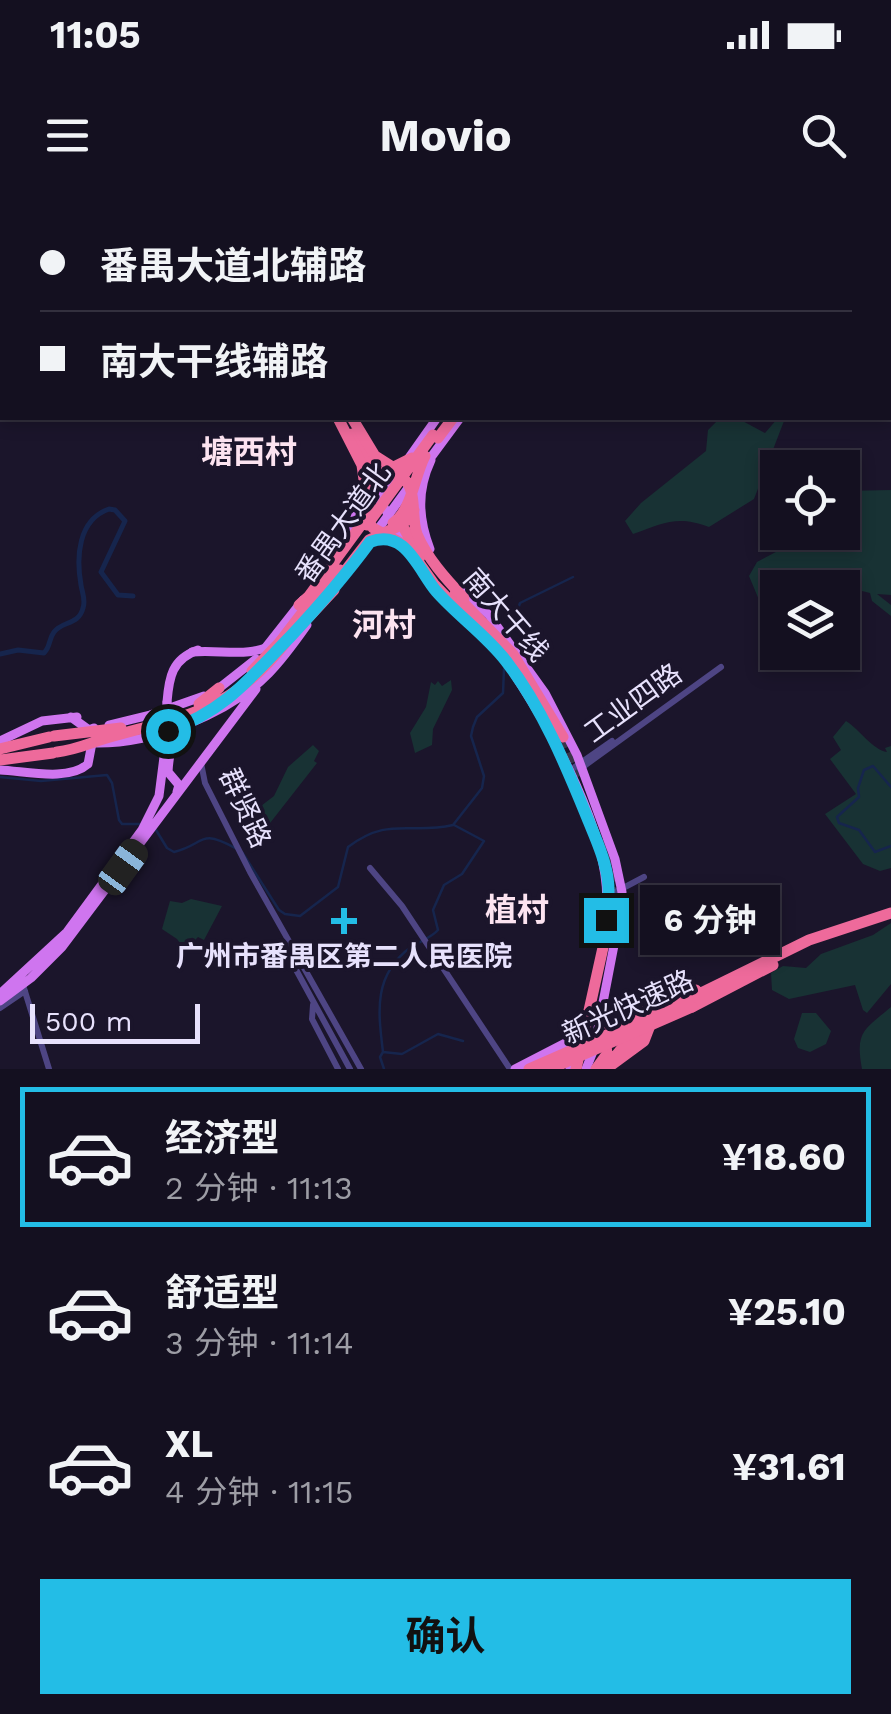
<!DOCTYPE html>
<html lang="zh">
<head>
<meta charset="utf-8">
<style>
  :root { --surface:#141020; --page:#1d1929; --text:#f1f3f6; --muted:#9d9da5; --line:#33303e; --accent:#23bde6 }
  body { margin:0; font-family:"Work Sans","Noto Sans SC",sans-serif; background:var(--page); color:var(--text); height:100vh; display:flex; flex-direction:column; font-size:38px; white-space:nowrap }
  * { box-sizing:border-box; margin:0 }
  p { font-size:32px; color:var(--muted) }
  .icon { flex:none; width:55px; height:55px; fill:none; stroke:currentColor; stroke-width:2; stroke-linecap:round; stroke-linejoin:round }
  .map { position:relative; height:869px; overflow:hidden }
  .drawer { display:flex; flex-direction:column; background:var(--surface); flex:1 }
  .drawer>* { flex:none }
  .guide { position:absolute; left:0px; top:0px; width:892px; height:220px; box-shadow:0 5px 15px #0003,0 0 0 2px var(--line); display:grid; align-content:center; height:220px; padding:0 40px; background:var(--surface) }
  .buttons { position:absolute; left:760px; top:250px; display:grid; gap:20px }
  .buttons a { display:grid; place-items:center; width:100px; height:100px; border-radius:0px; background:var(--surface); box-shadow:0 5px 15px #0003,0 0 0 2px var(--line); font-size:50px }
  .scale { position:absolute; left:30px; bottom:25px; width:170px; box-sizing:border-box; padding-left:10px; border:5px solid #e7e1fc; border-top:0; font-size:28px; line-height:35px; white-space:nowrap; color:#e7e1fc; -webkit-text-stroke:8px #1b152b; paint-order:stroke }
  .end { position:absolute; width:45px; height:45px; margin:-22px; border:12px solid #23bde6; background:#111; box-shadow:0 0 0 5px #111 }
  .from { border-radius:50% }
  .bubble { position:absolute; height:70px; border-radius:0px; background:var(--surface); box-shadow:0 5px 15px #0003,0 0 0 2px var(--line); font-size:32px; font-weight:700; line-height:70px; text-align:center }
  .car { position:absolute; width:30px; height:60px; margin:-30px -15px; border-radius:12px; box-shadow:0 0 8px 2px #0007; background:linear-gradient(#222 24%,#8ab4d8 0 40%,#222 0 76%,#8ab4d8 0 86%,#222 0) }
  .guide b { display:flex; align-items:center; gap:35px; height:95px; font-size:38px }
  .guide b+b { border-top:2px solid var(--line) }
  .guide i { width:25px; height:25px; background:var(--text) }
  ul { padding:18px 0 0; list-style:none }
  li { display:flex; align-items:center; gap:30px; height:140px; margin:0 20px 15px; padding:0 20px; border:5px solid transparent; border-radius:0px }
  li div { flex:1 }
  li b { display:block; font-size:38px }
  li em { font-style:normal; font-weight:700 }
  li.on { border-color:var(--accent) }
  li>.icon { width:90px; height:90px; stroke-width:1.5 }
  .action { display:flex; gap:20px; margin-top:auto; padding:20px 40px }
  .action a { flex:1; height:115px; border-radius:0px; background:var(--accent); color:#111; font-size:40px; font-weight:700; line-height:115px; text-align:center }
  .status { display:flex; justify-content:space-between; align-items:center; height:70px; padding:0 50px; background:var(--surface); direction:ltr }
  .status svg { height:28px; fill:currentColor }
  header { display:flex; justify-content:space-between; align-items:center; height:130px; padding:0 40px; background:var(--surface); font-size:45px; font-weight:700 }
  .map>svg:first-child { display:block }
</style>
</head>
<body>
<div class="status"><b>11:05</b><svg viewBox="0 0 49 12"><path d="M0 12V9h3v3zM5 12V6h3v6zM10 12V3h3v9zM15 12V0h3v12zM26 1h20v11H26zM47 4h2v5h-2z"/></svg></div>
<header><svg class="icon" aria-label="menu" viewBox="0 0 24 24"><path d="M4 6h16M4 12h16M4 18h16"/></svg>Movio<svg class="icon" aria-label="search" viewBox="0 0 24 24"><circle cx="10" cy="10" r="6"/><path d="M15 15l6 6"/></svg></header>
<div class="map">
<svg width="891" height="869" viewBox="0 0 891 869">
  <rect width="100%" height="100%" fill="#1b152b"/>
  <!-- green -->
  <path fill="#183234" d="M720,218H737L765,233L778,218L784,221L754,299L709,327C677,315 664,323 633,334L625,321L641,303L706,251L708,230Z
    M891,290V395L877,394L891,405V416L872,401L870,393L842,386L778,388L777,418L762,407L749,376L757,362L793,343L791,333L842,332L843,291Z
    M451,480L452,490L433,529L432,545L415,553L410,533L426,507L431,482L435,485L438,481L442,486Z
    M846,521C860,530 873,550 887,552L885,548L891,546V668L880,671L863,664L825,614L856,594L830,559L841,550L833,537Z
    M313,545L319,551L314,561L317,563L256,641L254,630L261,612L257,609L274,596L288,567Z
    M191,699L222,706L204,740L198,737L185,750L177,739L162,729L170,701L182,703Z
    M891,723V784L867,813L863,810L855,785L789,799L772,790L771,773L783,766L806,768L821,754L873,735Z
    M891,807V869H862C855,831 864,830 891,807Z
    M802,813H816L831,831L826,844L810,852L798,848L794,839Z"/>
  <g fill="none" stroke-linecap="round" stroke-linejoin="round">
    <!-- stream -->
    <path stroke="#16254d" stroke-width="2.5" d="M509,435L520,403L573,377
      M0,577L41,581L107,575L112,583L119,620L122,624H139
      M891,587L873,566L864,570L858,588L859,597L837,617L839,623L859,630L875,652L891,646
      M156,630L167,648L174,652C206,644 198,628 235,648
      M242,652L279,710L285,714L300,716L338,687L348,647C389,616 409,635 453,625L482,588L484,576L471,536L473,527L477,517L503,493L504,469
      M383,852L402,854L438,834L463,841
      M384,869L380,857L383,852C378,811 373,775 411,747C420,741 431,738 438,730L433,710L444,685L462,674L484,641L454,625"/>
    <!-- canal -->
    <path stroke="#16254d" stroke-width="5" d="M0,110L2,109
      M0,454L18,450L44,453C51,446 48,440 54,432C62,421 79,425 83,408C86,400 82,392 81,385C76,357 78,320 109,309L115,310L125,321L101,372L118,395L133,396"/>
    <!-- minor-tunnel -->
    <path stroke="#3a344a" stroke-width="6" stroke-dasharray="6 3" stroke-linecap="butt" d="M535,0L537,1
      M482,2L485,0"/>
    <!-- highway-tunnel -->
    <path stroke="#3a344a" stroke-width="11" stroke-dasharray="11 5.5" stroke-linecap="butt" d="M597,2L598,0
      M563,537L580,576
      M600,640L615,686L612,707"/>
    <!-- minor -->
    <path stroke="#4e4584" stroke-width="6" d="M365,0L367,2
      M396,0L397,2
      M525,0L529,2
      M540,0L544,2
      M385,1L386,0
      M300,2L305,0
      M476,2L480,0
      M0,106L2,105
      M201,563L205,583L250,672L361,869
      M580,569L721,467
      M569,571L612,541
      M370,668L402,706L510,869
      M608,696L644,677
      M290,749L294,766L350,869
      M23,785L49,869
      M313,805L312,819L338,869
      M0,808L25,791"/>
    <!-- major -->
    <path stroke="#cf75ef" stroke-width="9" d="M664,0L668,2
      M683,0L686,2
      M252,2L253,0
      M584,2L586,0
      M604,2L605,0
      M890,131H891
      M890,148L891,149
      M408,259L437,218
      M426,264L460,218
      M372,286L406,346
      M378,299L398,272
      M376,332L411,284
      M349,335L360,303
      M430,349C418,318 417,290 431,260
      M462,390L489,415L545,493L577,555L615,659L622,692L621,709L594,849L586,869
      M266,447L303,400
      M507,463C549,526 615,638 606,714
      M218,489L256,459
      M167,502C169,477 172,459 198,450
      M71,517L89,530L94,528
      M109,525L150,515L204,496
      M0,541L42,521L77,517
      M88,564L92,543C150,545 228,515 269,473C283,459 295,442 307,425
      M0,570C25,571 68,582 88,564
      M177,592L179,585L168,572C169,553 172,541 186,528
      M0,794L67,732L142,630L159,596L164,557
      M0,801L31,778L62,747L256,489
      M515,869L577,837
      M570,869L581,827"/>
    <!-- highway -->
    <path stroke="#ee6a9b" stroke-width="11" d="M264,0L265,2
      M352,234L369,264
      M438,238L453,218
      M405,330L420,357
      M455,394L513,454L563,537
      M456,407L491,444
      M291,436L334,390
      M497,450L514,466
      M199,504L219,488
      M54,536L121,528
      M0,549L49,537
      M57,552C76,550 92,542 110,537C188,515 232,511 286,442
      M0,560L53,553
      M689,799L809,740L891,713
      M692,807L773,765
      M599,814L606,823L616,824L696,790
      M610,863L627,842L641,835
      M576,869L612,707
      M596,869L607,854L605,838
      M606,869L644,841L649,828L645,821"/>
    <!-- major-bridge -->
    <path stroke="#cf75ef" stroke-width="9" d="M192,452C222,449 249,459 276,443
      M164,557L167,502"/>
    <!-- highway-bridge -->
    <path stroke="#ee6a9b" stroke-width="11" d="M272,0L273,2
      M338,218L362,265L365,287
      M352,218L375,256L397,270
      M412,258L370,279L362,294L363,313L373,328L407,346L434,384L456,407
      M393,323C412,310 414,277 425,256
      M367,325L433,235
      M338,380L369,340L403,324L414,310
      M299,405L309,396L364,321L377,281C385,274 396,270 405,280C417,292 411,318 417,334C427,358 446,379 464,398
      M312,408L340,370
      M252,471L279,443L312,400
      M529,869L689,799
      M550,869L692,807"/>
  </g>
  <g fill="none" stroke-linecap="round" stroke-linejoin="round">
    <!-- route -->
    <path stroke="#23bde6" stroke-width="12" d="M168,531C225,511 250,478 290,437C319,406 345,376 370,342C405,328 418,369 436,391C458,416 486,435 506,461C542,508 565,563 587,617C595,637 606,660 608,682C610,694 607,708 606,720"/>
  </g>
  <!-- markers -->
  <path fill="#23bde6" stroke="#1b152b" stroke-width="4" d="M339 706h10v10h10v10h-10v10h-10v-10h-10v-10h10z"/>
  <g text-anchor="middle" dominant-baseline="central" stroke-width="8" stroke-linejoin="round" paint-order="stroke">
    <!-- street labels -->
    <g font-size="28" fill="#e7e1fc" stroke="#1b152b">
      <text transform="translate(343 323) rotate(-54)">番禺大道北</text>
      <text transform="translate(506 415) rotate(49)">南大干线</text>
      <text transform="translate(633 503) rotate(-36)">工业四路</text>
      <text transform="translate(245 608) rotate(65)">群贤路</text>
      <text transform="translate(628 807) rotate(-24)">新光快速路</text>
    </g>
    <!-- poi labels -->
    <g font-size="28" font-weight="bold" fill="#e7e1fc" stroke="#1b152b">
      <text x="344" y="756">广州市番禺区第二人民医院</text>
    </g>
    <!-- quarter labels -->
    <g font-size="32" font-weight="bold" fill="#fce3f0" stroke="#1b152b">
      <text x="249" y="252">塘西村</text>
      <text x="384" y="425">河村</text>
      <text x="517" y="710">植村</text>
    </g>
  </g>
</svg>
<div class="buttons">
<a><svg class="icon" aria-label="locate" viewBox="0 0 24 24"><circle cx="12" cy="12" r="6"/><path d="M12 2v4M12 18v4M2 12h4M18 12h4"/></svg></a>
<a><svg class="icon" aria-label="layers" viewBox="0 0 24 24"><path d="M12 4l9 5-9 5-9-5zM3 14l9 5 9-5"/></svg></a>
</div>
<div class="scale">500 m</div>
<i class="end from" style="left:168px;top:531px"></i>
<i class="end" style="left:606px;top:720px"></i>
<div class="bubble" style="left:640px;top:685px;width:140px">6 分钟</div>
<i class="car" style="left:123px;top:667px;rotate:36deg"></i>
<div class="guide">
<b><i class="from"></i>番禺大道北辅路</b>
<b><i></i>南大干线辅路</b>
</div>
</div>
<section class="drawer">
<ul>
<li class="on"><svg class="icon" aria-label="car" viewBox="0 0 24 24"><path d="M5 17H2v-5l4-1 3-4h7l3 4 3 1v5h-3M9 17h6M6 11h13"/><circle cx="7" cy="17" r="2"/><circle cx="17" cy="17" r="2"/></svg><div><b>经济型</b><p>2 分钟 · 11:13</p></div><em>¥18.60</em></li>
<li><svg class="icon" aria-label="car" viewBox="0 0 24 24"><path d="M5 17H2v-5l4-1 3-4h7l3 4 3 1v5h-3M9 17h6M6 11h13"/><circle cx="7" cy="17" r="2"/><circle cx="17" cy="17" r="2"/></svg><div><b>舒适型</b><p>3 分钟 · 11:14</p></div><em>¥25.10</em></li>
<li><svg class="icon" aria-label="car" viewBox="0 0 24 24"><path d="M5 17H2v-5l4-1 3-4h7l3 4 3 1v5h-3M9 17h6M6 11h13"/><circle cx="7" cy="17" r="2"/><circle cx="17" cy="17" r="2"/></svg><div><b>XL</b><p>4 分钟 · 11:15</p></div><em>¥31.61</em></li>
</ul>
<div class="action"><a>确认</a></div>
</section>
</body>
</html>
